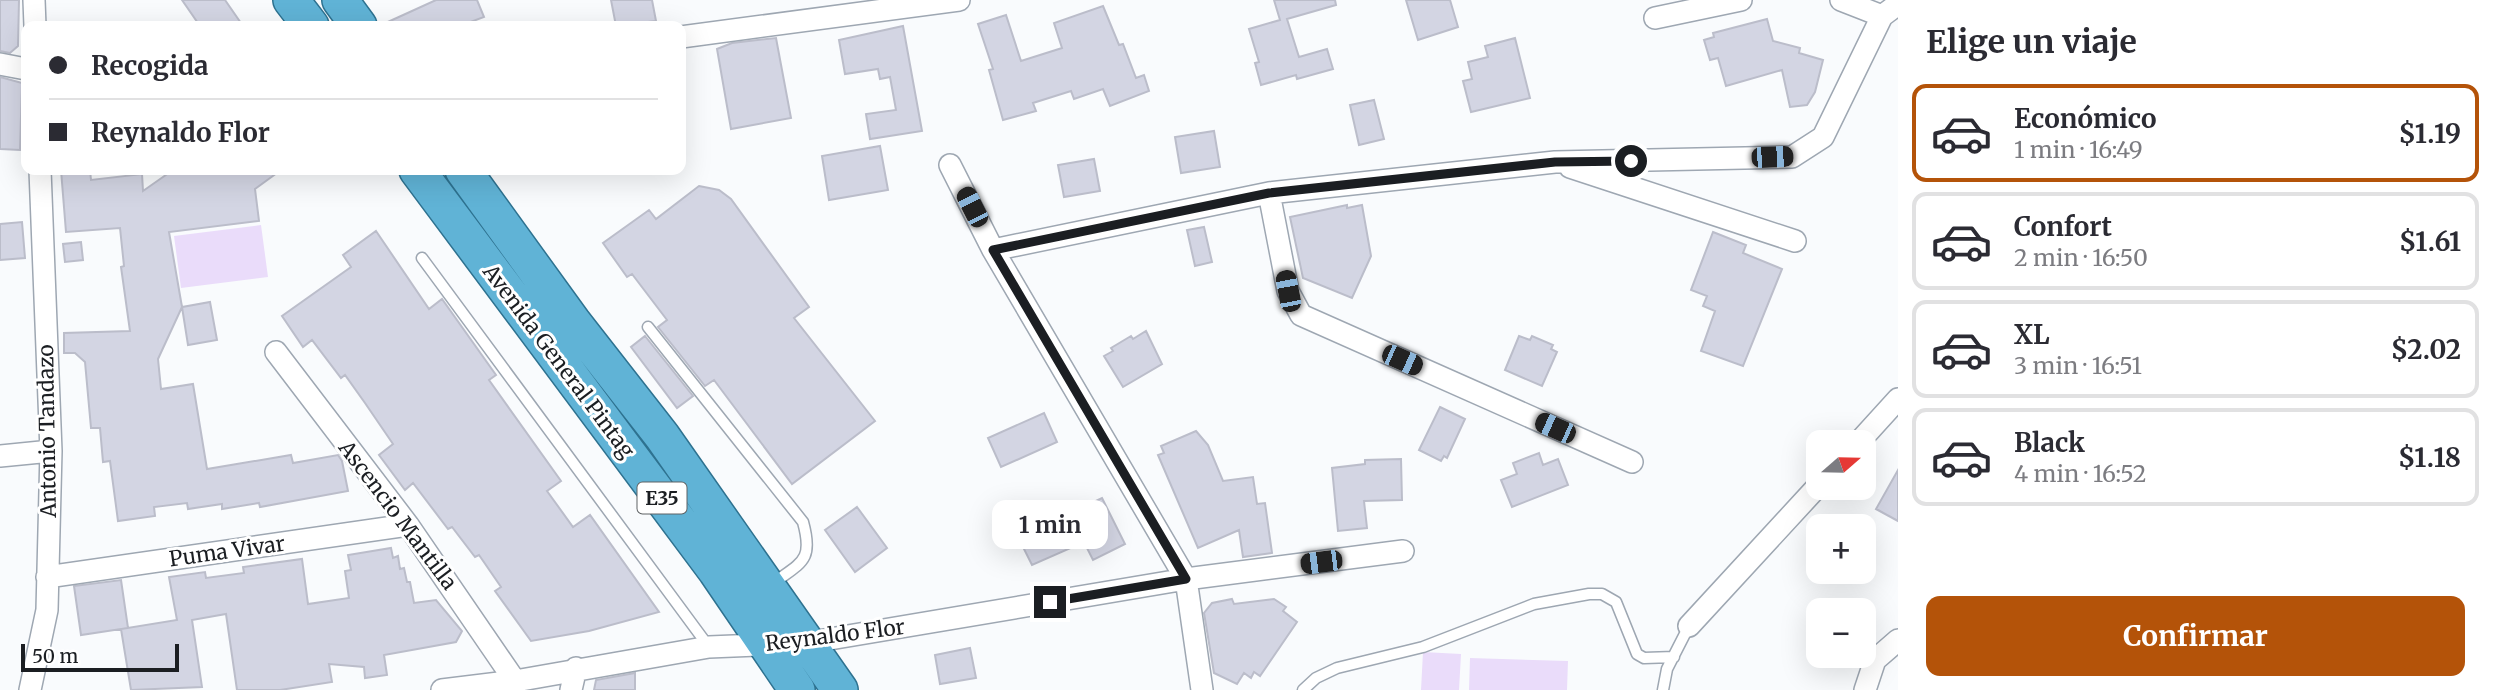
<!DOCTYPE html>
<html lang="es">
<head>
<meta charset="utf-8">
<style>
  :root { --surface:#fff; --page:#f2f2f3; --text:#2b2b33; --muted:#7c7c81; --line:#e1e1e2; --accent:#b45309 }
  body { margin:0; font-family:Merriweather,serif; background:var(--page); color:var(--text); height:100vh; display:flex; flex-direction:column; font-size:26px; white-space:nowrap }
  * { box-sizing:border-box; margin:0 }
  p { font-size:23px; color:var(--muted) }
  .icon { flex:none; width:38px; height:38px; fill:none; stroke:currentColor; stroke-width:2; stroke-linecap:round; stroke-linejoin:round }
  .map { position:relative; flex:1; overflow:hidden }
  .details { display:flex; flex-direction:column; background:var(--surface); width:595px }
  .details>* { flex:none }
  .guide { position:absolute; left:21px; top:21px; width:665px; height:154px; border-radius:14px; box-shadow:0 7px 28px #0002; display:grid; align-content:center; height:154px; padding:0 28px; background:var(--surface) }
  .needle { width:46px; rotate:70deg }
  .fabs { position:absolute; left:1806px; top:430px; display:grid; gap:14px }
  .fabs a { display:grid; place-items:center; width:70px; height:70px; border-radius:14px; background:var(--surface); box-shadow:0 7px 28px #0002; font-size:35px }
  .scale { position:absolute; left:21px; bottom:18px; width:158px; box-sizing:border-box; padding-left:7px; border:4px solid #1b1e22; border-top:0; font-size:19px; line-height:24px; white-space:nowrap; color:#1b1e22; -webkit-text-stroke:5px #fff; paint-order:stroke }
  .end { position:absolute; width:32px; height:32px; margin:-16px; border:9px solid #1b1e22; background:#fff; box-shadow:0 0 0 4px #fff }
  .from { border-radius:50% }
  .bubble { position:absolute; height:49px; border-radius:14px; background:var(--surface); box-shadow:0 7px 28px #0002; font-size:23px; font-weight:700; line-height:49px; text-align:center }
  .car { position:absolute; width:21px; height:42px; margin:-21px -10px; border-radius:9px; box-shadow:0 0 5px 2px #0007; background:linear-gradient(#222 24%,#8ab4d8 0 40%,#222 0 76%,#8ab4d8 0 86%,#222 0) }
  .guide b { display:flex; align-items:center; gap:24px; height:66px; font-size:26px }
  .guide b+b { border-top:2px solid var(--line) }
  .guide i { width:18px; height:18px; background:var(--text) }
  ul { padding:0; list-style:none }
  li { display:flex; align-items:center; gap:21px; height:98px; margin:0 14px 10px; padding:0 14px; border:4px solid var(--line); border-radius:14px }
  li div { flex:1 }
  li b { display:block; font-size:26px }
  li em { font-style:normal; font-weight:700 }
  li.current { border-color:var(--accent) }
  li>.icon { width:63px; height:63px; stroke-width:1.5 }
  h2 { padding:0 28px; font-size:32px; line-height:84px }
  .cta { display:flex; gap:14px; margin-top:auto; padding:14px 28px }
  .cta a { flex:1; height:80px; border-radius:14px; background:var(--accent); color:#fff; font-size:28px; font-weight:700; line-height:80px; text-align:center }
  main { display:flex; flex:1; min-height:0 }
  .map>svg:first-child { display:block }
</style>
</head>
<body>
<main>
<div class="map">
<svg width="1898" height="690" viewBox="0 0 1898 690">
  <rect width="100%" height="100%" fill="#f9fbfd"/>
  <!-- green -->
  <path fill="#eadcfa" d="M261,225L268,277L181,288L174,236Z
    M1423,652L1461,654L1459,690H1421Z
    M1470,658L1568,661L1567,690H1469Z"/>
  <!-- building -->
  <path fill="#d3d5e3" stroke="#bbbdca" stroke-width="2" d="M0,0H19L18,46L10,53L0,51Z
    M182,0H225L243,26H200Z
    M436,0H477L484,17L460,26H379Z
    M611,0H652L656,21L616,26Z
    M1274,0H1335L1336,5L1287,19L1299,57L1327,49L1333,69L1297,79L1296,75L1261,85L1255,63L1259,62L1249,29L1280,20Z
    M1406,0H1450L1458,27L1418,40Z
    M1103,6L1119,45L1123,44L1136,78L1144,75L1149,91L1110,106L1103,89L1074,99L1071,91L1033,103L1036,111L1003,120L989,70L993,69L978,24L1006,15L1021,61L1062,48L1054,23Z
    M1767,19L1773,41L1800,48L1799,53L1823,60L1815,92L1807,105L1790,107L1782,70L1726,86L1718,58L1710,60L1704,40L1714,37L1713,33Z
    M903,26L922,131L870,139L866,114L896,110L890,77L880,79L878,69L845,74L839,40Z
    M776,38L791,118L731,129L717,49L732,43Z
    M1515,38L1530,98L1471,112L1463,81L1472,79L1468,62L1488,57L1485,46Z
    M0,77L22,83L20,150L0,149Z
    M1374,100L1384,139L1359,145L1350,105Z
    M1214,131L1220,167L1181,173L1175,137Z
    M880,146L888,190L829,200L822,156Z
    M1094,159L1100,191L1064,197L1058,165Z
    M61,170H90L91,180L142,174L143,191L173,170H281L255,189L259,221L169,232L182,307L210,302L217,340L188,345L182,307L158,359L161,389L193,384L207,469L291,455L293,463L338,455L342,461L348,491L260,507L259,503L222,509V504L188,509L187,503L154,507L155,516L118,521L110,461L103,462L100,428H91L85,362L75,353H64V333L130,331L121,267L124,266L120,228L66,232Z
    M699,186L719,190L731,199L809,307L794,318L875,421L792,484L714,380L705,386L658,327L667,320L632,274L627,277L603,243L649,210L656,219Z
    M1347,205V208L1362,205L1371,256L1352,298L1303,278L1290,217Z
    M22,222L25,258L0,260V224Z
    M1204,227L1212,262L1195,266L1187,230Z
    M376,231L429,309L442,299L496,375L489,380L561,481L547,491L573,527L590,515L659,612L589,631L531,641L495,591L501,587L479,555L475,557L452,527L448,529L413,483L405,490L379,455L393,444L365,403L345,375L341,378L312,340L303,347L282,316L351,267L343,255Z
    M1713,232L1746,245L1743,253L1782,269L1743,366L1701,351L1715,311L1703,306L1707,296L1691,290Z
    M81,242L83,260L65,262L63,244Z
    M1146,331L1162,364L1123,387L1104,356L1113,351L1111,348L1131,336L1133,339Z
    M645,336L693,396L677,408L631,347Z
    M1519,336L1530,340L1532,336L1553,345L1551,349L1557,352L1542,386L1505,370Z
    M1440,407L1465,419L1447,458L1444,456L1441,461L1419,450Z
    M1044,413L1057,442L1001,467L988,438Z
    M1196,431L1208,445L1223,481L1253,477L1257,504L1265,503L1272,553L1243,557L1239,530L1198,548L1158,455L1164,453L1161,446Z
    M1539,453L1543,465L1558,459L1568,485L1512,507L1501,480L1517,474L1513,463Z
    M1401,459L1402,500L1364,501L1367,528L1338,531L1332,468L1365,464V460Z
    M1898,470V521L1876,509Z
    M1102,498L1125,544L1093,560L1084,542L1032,565L1018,537Z
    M857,507L887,548L855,572L825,530Z
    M391,548L393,558L398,556L400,569L404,568L407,582H410L414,603L436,600L462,631L456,642L384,655L387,675L365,678L364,667L329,664L332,682L280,690H237L226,614L192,620L202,687L131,690L121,629L177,620L169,577L205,572L206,578L244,573L243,567L302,559L308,604L349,598L345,571L351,570L348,555Z
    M121,580L128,628L81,635L74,586Z
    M1232,599L1234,604L1274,599L1286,607L1283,611L1297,622L1260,676L1254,672L1251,678L1244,673L1237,684L1214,673L1204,613L1212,603Z
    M970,648L976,678L940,684L935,655Z
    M635,673V690H594L596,680Z"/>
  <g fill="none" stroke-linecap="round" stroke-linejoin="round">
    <!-- service casing -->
    <g stroke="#9ea7b2" stroke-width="13">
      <path id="service" d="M422,258L709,647
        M648,327L803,522C814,562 801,562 771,585
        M1303,690L1316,678L1337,668L1423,647L1534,604L1589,594H1602L1616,602L1637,654L1644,658L1674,657
        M1663,690L1667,669L1689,626"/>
    </g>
    <!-- minor casing -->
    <g stroke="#9ea7b2" stroke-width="24">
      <path id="minor" d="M34,0L35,26
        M1841,0L1882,16
        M1655,18L1741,0
        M681,37L959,0
        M0,64L26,69
        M950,165L993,250L1186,579L1202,690
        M1570,167L1795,241
        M1269,193L1288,291L1301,315L1632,462
        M993,250L1269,193L1555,162L1792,157L1823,137L1882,16L1898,4
        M276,352L408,525L515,681
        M1858,443L1898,399
        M0,456L51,451
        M47,577L408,525
        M1689,626L1818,486
        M30,690L47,610L51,451L40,170
        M442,690L515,681L709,647L806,643L1186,579L1403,551
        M571,690L576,668
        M1865,690L1875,660L1898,640"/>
    </g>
    <!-- trunk casing -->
    <g stroke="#2e7290" stroke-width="38">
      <path id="trunk" d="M291,0L311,26
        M340,0L359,26
        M417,170L716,571L797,690
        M463,170L573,322L662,436L840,690"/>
    </g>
    <!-- service -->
    <use href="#service" stroke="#fff" stroke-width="10"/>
    <!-- minor -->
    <use href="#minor" stroke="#fff" stroke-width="21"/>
    <!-- trunk -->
    <use href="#trunk" stroke="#60b3d6" stroke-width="35"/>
  </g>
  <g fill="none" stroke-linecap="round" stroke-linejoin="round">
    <!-- route -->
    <path stroke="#1b1e22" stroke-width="9" d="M1050,602L1186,579L993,250L1269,193L1555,162L1631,161"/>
  </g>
  <g text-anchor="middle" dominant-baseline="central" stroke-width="6" stroke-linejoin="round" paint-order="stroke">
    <!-- shield labels -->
    <rect fill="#fff" stroke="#5f6264" stroke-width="2" x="637.5" y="482.5" width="49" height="31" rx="5"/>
    <g font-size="19" font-weight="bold" fill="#1b1e22">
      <text x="662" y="498">E35</text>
    </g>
    <!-- street labels -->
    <g font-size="21" fill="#1b1e22" stroke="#fff">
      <text transform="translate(559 361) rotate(53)">Avenida General Pintag</text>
      <text transform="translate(47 431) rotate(-91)">Antonio Tandazo</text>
      <text transform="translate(398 515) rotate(53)">Ascencio Mantilla</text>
      <text transform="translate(227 551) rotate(-8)">Puma Vivar</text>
      <text transform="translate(835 635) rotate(-7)">Reynaldo Flor</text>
    </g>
  </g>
</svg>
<div class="fabs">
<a><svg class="needle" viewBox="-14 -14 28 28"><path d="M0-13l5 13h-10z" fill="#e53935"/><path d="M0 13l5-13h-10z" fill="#7c7c81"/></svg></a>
<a>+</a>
<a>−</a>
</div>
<div class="scale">50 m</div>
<i class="end from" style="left:1631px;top:161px"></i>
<i class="end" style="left:1050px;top:602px"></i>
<div class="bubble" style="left:992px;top:500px;width:116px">1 min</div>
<i class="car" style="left:1772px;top:157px;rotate:88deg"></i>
<i class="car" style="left:972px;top:207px;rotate:333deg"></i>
<i class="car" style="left:1288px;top:291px;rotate:349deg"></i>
<i class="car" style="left:1402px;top:360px;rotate:114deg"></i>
<i class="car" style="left:1555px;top:428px;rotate:294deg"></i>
<i class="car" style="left:1321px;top:562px;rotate:263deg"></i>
<div class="guide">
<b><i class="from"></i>Recogida</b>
<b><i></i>Reynaldo Flor</b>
</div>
</div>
<section class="details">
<h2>Elige un viaje</h2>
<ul>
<li class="current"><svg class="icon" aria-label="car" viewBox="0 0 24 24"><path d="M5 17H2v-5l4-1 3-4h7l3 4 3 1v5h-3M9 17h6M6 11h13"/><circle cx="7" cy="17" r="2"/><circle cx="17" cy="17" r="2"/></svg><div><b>Económico</b><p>1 min · 16:49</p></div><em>$1.19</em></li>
<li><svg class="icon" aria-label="car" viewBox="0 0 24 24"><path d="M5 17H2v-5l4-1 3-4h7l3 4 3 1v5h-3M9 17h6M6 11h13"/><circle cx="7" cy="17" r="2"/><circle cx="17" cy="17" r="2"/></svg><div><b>Confort</b><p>2 min · 16:50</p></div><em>$1.61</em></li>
<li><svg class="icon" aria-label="car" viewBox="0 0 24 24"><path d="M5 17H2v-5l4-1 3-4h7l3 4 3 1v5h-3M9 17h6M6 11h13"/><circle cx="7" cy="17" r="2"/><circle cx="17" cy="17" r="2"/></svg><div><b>XL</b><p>3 min · 16:51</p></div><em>$2.02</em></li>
<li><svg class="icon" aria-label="car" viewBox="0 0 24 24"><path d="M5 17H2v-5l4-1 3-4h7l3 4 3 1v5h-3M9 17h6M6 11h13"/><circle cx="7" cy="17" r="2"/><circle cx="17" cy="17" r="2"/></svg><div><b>Black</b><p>4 min · 16:52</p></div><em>$1.18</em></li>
</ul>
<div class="cta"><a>Confirmar</a></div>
</section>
</main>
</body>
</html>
